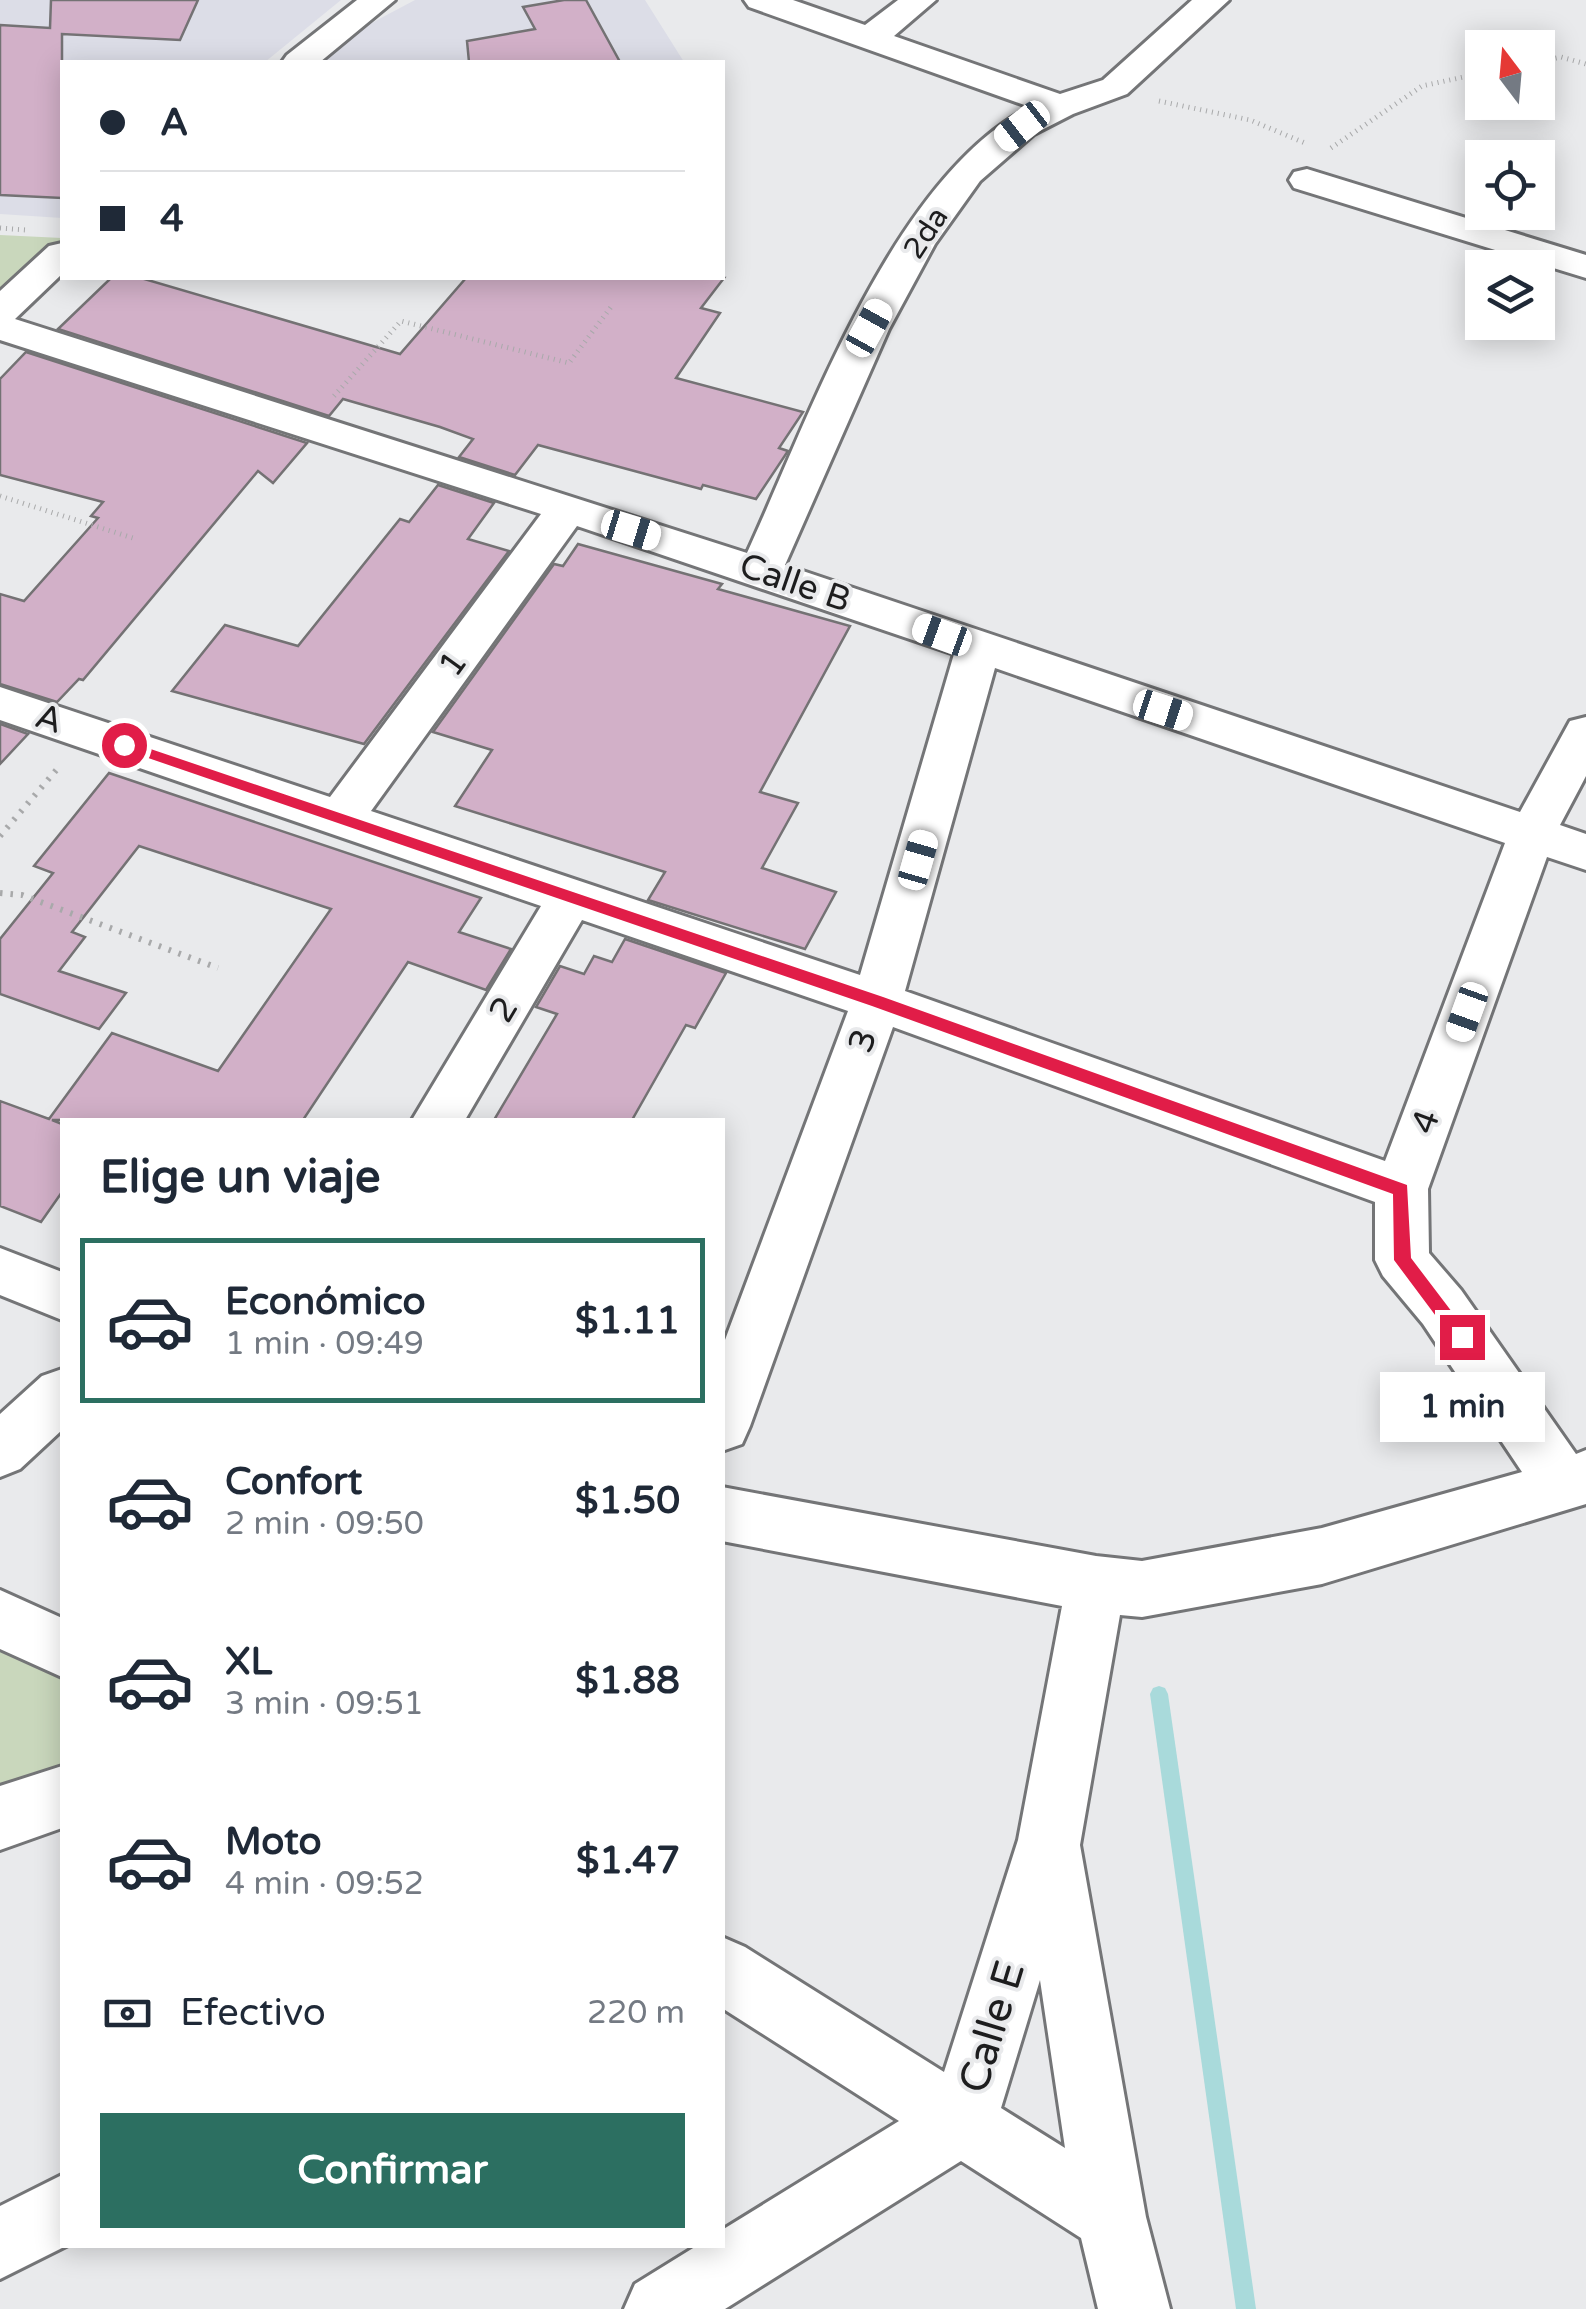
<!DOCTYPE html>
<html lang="es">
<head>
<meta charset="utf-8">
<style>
  :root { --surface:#fff; --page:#f6f6f7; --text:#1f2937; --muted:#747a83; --line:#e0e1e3; --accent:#2c6f61 }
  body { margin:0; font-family:"Varela Round",sans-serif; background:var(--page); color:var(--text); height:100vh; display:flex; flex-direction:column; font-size:38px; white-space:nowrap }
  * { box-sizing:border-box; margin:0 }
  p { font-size:32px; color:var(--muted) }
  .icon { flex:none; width:55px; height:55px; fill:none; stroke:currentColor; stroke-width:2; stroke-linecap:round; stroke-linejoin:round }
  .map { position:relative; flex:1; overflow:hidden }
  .drawer { position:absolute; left:60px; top:1118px; width:665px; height:1130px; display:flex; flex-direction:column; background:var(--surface); border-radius:0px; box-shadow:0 5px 25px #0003 }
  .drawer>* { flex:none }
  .top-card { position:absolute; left:60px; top:60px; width:665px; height:220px; border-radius:0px; box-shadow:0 5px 25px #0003; display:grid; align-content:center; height:220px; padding:0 40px; background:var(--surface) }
  .needle { width:65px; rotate:344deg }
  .controls { position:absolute; left:1465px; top:30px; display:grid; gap:20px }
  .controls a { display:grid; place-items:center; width:90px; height:90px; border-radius:0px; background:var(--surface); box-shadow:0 5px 25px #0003; font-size:50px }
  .end { position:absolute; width:45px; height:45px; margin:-22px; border:12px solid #e11d48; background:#fff; box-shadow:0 0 0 5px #fff }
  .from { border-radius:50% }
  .bubble { position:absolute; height:70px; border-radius:0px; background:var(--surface); box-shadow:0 5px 25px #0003; font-size:32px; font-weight:700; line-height:70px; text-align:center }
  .car { position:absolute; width:30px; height:60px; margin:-30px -15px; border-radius:12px; box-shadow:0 0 8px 2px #0007; background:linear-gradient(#fff 24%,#345 0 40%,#fff 0 76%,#345 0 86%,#fff 0) }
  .top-card b { display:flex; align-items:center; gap:35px; height:95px; font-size:38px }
  .top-card b+b { border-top:2px solid var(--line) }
  .top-card i { width:25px; height:25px; background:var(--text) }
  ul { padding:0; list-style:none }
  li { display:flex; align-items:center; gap:30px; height:165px; margin:0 20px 15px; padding:0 20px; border:5px solid transparent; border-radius:0px }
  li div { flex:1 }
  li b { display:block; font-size:38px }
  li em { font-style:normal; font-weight:700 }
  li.on { border-color:var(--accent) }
  li>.icon { width:90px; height:90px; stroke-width:1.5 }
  h2 { padding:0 40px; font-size:45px; line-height:120px }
  .pay { display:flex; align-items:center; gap:25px; height:110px; padding:0 40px; font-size:38px }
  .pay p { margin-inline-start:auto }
  .action { display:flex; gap:20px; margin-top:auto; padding:20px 40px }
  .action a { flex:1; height:115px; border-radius:0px; background:var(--accent); color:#fff; font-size:40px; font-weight:700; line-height:115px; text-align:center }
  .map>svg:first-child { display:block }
</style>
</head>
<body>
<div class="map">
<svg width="1586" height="2309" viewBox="0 0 1586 2309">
  <rect width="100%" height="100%" fill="#e9eaec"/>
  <!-- built -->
  <path fill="#dcdde7" d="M0,0H341L265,62H62V218L0,214Z
    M415,0H645L684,62H321L315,53Z"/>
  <!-- green -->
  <path fill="#c9d7bc" d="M0,235L62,238V243L0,295Z
    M0,1618L62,1648V1797L0,1818Z"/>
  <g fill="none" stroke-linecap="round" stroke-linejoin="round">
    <!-- stream -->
    <path fill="#a9dadb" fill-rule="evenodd" d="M1159,1686L1165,1688L1168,1694L1256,2309H1236L1150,1694L1153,1688Z"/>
  </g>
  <!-- building -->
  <path fill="#d2b0c8" stroke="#747274" stroke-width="2.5" d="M51,0H198L180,40L62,34V198L0,195V25L50,28Z
    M564,0H586L620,62H469L467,41L535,29L523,7Z
    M111,278H141L400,354L466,278H724L701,308L720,313L676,378L803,412L779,448L788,451L756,499L703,485L701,489L538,445L515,475L459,457L473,439L440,427L343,399L329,416L58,329Z
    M26,352L307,443L273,483L258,471L83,680L79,679L57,702L0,684V594L24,601L98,518L91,516L103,502L0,475V379Z
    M438,485L494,503L468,539L509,551L364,744L172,691L225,625L298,646L400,519L409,522Z
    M578,544L722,584L718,589L850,626L760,792L798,803L762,868L836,892L805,949L648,900L665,872L455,806L492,750L433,732L554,564L563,566Z
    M0,724L28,734L0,764Z
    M109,773L481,898L459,932L511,949L486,990L408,962L303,1120H52L62,1124V1192L41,1222L0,1206V1101L49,1119L112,1033L218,1071L331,909L139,846L72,932L85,937L59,971L126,993L99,1029L0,994V939L53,873L34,866Z
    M625,939L726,973L695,1028L686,1025L632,1120H494L557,1014L536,1007L560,966L584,974L594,956L612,962Z"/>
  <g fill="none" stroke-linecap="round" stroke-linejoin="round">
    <!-- minor casing -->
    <g stroke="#747577" stroke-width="6">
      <path id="minor" d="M357,0H395L320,62H282L287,55Z
        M744,0H793L865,25L898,0H936L894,36L1060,94L1103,80L1192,0H1229L1127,94L1073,114L1034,134L980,181L935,244L889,329L785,565L1520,812L1570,721L1586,717V776L1560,825L1586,834V870L1547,857L1428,1189L1429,1253L1461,1290L1576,1454L1586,1450V1504L1322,1584L1142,1617L1120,1615L1080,1845L1146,2217L1170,2309H1098L1081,2238L961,2161L725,2309H624L635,2284L698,2245H722V2230L899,2121L722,2008V1937L745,1947L944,2072L1018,1840L1062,1606L722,1541V1487L1096,1556L1142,1561L1322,1528L1522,1472L1423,1324L1383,1276L1375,1260V1202L893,1027L750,1426L742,1444L722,1451V1348L848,1011L582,920L465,1120H412L541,906L0,720V687L330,797L541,514L0,340V291L49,246L62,243V274L15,319L747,553C809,418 893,177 1030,107L749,7ZM577,526L954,654L860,975L371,811ZM995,668L1505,843L1385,1161L905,991ZM1040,1980L1065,2148L1001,2108Z
        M1307,169L1586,255V278L1294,188L1289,180L1294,172Z
        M0,1248L62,1272V1320L0,1295Z
        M62,1369V1430L20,1469L0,1477V1414L42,1376Z
        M0,1590L62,1618V1677L0,1649Z
        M62,1766V1828L0,1850V1786Z
        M62,2175V2245H68L0,2279V2206Z"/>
    </g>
    <!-- path-far1 -->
    <path stroke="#a8a9aa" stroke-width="5" stroke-dasharray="1 5" stroke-linecap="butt" d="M1538,62L1561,57L1586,64
      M1159,101L1250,120L1305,143
      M1331,148L1422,86L1482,73
      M0,228L26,230
      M334,396L401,321L569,363L611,307
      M0,496L133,538"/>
    <!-- path -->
    <path stroke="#a8a9aa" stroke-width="6" stroke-dasharray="2.5 8" stroke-linecap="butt" d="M0,836L58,768
      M0,893L22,895L218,968"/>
    <!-- minor -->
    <use href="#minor" fill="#fff" fill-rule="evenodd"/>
  </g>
  <!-- route -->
  <path fill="#e11d48" d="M124,740L883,997L1407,1185L1411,1258L1471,1337L1468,1343H1456L1394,1260L1393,1194L872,1006L119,748L117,745Z"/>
  <g text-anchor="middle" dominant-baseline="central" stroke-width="8" stroke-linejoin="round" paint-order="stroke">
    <!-- far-street labels -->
    <g font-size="30" fill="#1d1d1e" stroke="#e9eaec">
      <text transform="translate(926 233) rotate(-57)">2da</text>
    </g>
    <!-- street labels -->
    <g font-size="35" fill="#1d1d1e" stroke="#e9eaec">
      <text transform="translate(795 583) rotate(19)">Calle B</text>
      <text transform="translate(453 664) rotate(-54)">1</text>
      <text transform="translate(49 719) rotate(18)">A</text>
      <text transform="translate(504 1010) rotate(-59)">2</text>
      <text transform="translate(863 1041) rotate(-70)">3</text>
      <text transform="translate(1426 1122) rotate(-70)">4</text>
    </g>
    <!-- near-street labels -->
    <g font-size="42" fill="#1d1d1e" stroke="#e9eaec">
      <text transform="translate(992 2027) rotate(-73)">Calle E</text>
    </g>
  </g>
</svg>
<div class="controls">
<a><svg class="needle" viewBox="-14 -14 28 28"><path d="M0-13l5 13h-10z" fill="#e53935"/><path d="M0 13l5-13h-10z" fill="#747a83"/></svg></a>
<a><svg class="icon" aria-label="locate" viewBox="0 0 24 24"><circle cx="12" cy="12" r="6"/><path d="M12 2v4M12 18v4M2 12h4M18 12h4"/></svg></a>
<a><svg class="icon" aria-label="layers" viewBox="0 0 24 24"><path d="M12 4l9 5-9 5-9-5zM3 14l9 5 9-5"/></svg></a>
</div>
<i class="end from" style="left:124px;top:745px"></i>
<i class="end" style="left:1462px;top:1337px"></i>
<div class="bubble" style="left:1380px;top:1372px;width:165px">1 min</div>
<i class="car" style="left:1022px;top:126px;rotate:232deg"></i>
<i class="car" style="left:869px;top:328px;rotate:29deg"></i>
<i class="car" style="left:631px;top:530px;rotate:107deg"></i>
<i class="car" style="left:942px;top:635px;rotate:290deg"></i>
<i class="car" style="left:1163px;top:710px;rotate:108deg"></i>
<i class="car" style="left:918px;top:860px;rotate:16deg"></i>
<i class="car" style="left:1467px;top:1012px;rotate:200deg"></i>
<div class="top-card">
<b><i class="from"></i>A</b>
<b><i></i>4</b>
</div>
<section class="drawer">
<h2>Elige un viaje</h2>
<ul>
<li class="on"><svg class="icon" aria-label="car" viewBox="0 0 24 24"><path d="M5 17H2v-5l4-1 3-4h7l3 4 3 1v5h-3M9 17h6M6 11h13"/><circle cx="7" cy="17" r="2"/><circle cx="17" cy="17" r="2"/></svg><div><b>Económico</b><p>1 min · 09:49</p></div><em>$1.11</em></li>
<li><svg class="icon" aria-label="car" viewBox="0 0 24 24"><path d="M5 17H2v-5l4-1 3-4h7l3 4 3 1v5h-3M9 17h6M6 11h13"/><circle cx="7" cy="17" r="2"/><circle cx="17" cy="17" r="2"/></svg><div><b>Confort</b><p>2 min · 09:50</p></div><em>$1.50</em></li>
<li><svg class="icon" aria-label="car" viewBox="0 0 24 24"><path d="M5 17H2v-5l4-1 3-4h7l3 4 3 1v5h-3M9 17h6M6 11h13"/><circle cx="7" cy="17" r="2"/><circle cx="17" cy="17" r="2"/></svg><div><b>XL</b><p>3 min · 09:51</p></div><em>$1.88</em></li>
<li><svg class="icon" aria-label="car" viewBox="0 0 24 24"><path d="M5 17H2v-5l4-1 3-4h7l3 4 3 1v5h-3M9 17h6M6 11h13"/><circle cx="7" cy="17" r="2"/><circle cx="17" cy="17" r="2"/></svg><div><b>Moto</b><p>4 min · 09:52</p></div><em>$1.47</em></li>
</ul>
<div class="pay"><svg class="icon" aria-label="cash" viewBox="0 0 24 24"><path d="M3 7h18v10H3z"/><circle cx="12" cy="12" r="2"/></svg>Efectivo<p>220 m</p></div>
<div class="action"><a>Confirmar</a></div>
</section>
</div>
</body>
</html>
